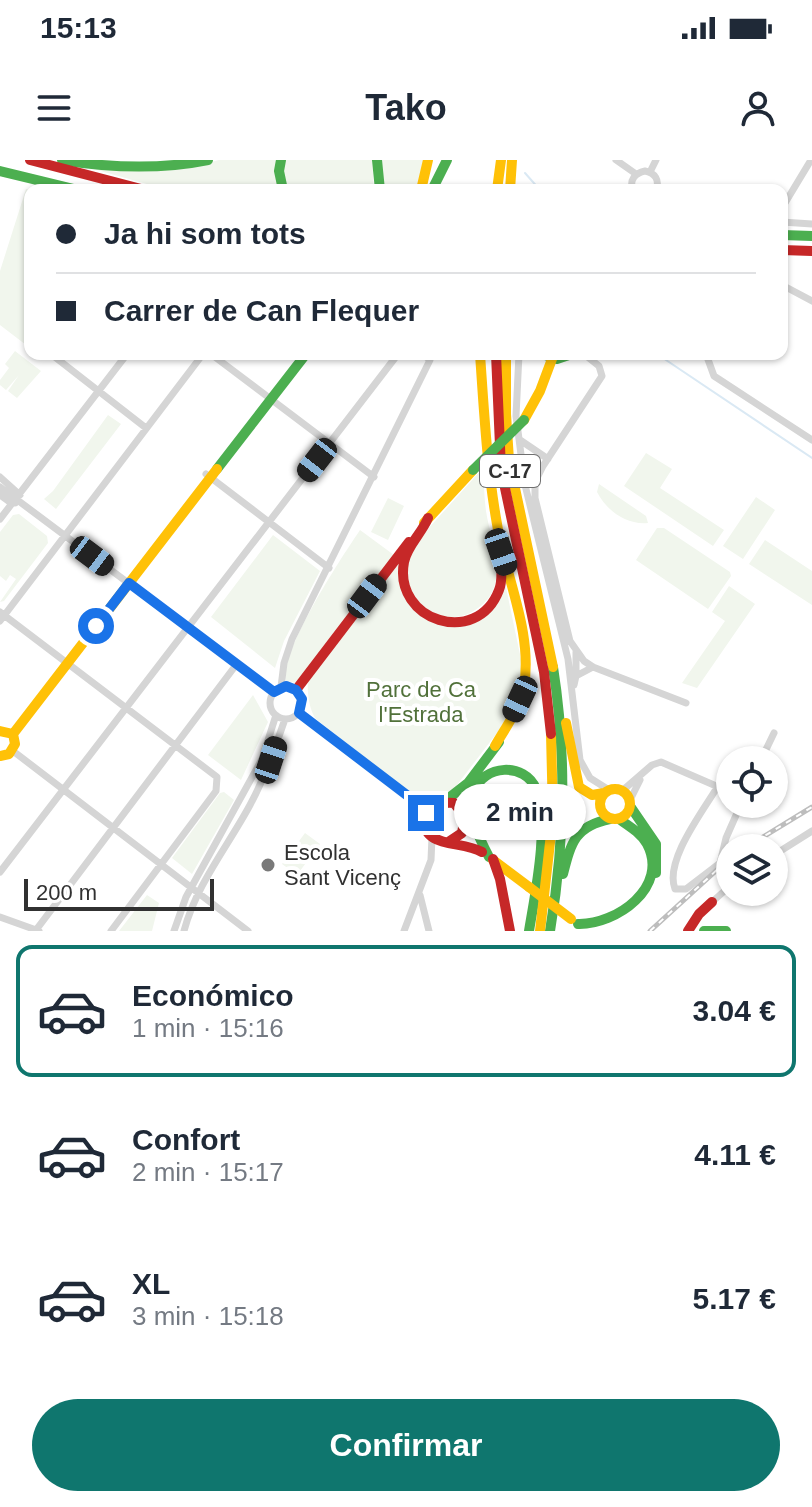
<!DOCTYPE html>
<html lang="es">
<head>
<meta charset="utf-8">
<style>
  :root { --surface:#fff; --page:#f2f2f3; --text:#1f2937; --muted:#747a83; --line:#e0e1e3; --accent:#0f766e }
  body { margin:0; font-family:Helvetica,sans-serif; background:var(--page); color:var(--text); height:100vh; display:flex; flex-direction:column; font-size:30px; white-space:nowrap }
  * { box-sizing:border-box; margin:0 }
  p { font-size:26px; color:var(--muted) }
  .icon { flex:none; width:44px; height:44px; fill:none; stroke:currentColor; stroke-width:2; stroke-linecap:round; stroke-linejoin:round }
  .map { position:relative; height:771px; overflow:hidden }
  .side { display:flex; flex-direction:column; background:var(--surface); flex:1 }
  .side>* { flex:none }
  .hud { position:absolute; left:24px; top:24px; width:764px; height:176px; border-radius:16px; box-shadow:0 2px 6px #0004; display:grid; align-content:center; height:176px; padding:0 32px; background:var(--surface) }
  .fabs { position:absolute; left:716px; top:586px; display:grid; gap:16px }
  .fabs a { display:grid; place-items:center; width:72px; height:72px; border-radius:50%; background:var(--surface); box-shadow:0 2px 6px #0004; font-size:40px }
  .scale { position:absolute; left:24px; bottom:20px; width:190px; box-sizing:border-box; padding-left:8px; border:4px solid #313131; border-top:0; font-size:22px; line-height:28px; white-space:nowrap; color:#313131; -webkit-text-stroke:6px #fff; paint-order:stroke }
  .end { position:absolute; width:36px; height:36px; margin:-18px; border:10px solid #1a73e8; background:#fff; box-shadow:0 0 0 4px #fff }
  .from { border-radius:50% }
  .bubble { position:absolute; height:56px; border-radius:28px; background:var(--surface); box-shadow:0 2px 6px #0004; font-size:26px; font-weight:800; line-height:56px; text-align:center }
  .car { position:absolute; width:24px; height:48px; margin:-24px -12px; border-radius:10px; box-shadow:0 0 6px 2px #0007; background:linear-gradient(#222 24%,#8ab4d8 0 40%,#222 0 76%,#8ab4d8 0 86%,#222 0) }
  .hud b { display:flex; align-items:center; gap:28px; height:76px; font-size:30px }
  .hud b+b { border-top:2px solid var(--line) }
  .hud i { width:20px; height:20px; background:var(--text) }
  ul { padding:14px 0 0; list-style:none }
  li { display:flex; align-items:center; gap:24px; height:132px; margin:0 16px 12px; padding:0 16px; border:4px solid transparent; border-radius:16px }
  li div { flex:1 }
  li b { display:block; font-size:30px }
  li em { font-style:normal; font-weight:800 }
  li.on { border-color:var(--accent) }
  li>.icon { width:72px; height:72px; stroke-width:1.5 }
  .action { display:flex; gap:16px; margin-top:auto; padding:16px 32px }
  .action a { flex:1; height:92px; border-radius:48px; background:var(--accent); color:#fff; font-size:32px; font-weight:800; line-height:92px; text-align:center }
  .status { display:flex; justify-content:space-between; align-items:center; height:56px; padding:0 40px; background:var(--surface); direction:ltr }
  .status svg { height:22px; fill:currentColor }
  header { display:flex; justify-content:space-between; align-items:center; height:104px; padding:0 32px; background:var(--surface); font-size:36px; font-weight:800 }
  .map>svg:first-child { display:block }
</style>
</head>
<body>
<div class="status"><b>15:13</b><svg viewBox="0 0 49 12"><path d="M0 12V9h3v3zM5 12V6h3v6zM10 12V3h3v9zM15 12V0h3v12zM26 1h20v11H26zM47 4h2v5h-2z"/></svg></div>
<header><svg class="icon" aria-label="menu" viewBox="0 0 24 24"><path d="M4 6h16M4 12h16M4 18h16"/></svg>Tako<svg class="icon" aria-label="person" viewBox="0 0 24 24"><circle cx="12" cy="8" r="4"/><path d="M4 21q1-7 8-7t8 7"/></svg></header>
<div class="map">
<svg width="812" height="771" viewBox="0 0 812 771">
  <rect width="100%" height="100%" fill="#fff"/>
  <!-- green -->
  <path fill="#f1f6ed" d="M219,0H278L279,30H168L90,8L184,9Z
    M285,0H372L374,30H287L283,13Z
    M380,0H426L417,30H382Z
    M26,29L30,30V188L0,165V111Z
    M15,191L41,211L17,238L8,231L19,215L6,230L0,225V220L9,208L5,204Z
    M108,255L121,264L56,349L44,339L53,331Z
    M646,293L672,309L660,328L724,370L713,386L624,326Z
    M483,308C484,322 484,337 486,351C491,384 511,425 478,448C470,454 464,456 455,457C429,459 416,439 403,420L408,391Z
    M599,324L646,356L648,363C626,365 607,351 597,332Z
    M756,337L775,350L743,399L723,386Z
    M388,338L404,346L388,380L371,372Z
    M19,354L47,376L48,383L4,441L0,442L16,419L10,415L6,421L0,416V372L13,355Z
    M657,368H664L730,412L731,416L708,449L636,400Z
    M360,370L394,395L296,523L286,521C278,494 343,395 360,370Z
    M273,375L320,411L284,481L275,508L211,457Z
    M765,380L812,411V445L749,404Z
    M398,401L424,457L479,459L505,423L522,504L515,539L500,569L450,634L428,640L414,636L316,559C309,550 307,532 308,521Z
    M729,426L755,444L697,528L682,523L725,461L712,452Z
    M253,535L268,562L241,620L208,595Z
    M224,632L234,640L192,714L172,698L220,633Z
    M305,673L320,684L297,715L282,704Z
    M147,735L159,743L152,771H119Z"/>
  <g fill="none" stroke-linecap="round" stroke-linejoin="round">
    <!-- stream -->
    <path stroke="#dae9f4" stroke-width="2" d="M525,13L540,30
      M657,194L812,298"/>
    <!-- street -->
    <path stroke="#d5d5d5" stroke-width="7" d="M616,0L636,14
      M650,12L656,0
      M633,30C629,20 635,13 645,11C655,13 660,20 656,30
      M782,48L811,0
      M782,62L812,64
      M782,125L812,141
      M51,194L146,268
      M211,194L374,317
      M519,194L516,256L525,325L568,499L580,600L590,618L609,630
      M584,194L599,206L602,216L543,306L535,322V338L570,481L584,501L593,507L686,543
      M706,194L714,216L812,280
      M520,280L548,299
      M206,314L329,408
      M0,317L20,335
      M0,327L274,532
      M0,335L11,343H15
      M0,359L127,194
      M0,452L217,617L216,631L111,771
      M0,461L203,194
      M576,516V492
      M574,525L576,516L593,507
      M281,527L284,503L292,479L430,200L423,194
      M270 543a16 16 0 1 1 32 0a16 16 0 1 1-32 0Z
      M299,553L408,636L426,653
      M13,591L248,771
      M761,600L774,573
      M718,626C703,651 664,701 675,729H686L720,703L726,678L741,644
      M622,631L652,605L661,602L730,632
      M410,637L434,644
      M630,640L640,620
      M774,695L812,671
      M0,712L398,194
      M420,735L429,771
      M712,742L730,726
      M0,757L39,771
      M36,770L236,505
      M174,771L186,737L262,599L276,555
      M184,771C196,725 228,686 250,645C265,617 275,588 285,559
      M404,771L431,700L432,677"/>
    <!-- fast -->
    <path stroke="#4caf50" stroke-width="10" d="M62,0C111,8 159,10 208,0
      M281,0L279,11L283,30
      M377,0L380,30
      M0,11L78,30
      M432,30L447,0
      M782,75L812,76
      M542,194L557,199L572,194
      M217,309L306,194
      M445,641L468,623L499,582
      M630,646L656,684V713
      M489,697C479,678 467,654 474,632C483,604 525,602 536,629C550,664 535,734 529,771
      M563,714C571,683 575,666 610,659
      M578,764C616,765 670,727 647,684C641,673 629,666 619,659
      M550,771C565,682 567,596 553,507
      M704,771H726"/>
    <!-- slow -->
    <path stroke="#ffc107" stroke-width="10" d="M421,30L428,0
      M497,30L501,0
      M510,30L512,0
      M480,194C484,251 487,308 497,364C505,416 533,472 524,526C520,548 506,567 495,586
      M506,194V254L509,300L553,507
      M524,260L540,231L552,199
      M424,363L473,310
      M566,563L579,627L592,635L604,633
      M0,571L13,574L15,584L9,594L0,596
      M13,574L217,309
      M600 644a15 15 0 1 1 30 0a15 15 0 1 1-30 0Z
      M493,700L529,727
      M540,771L553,656L551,574"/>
    <!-- jam -->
    <path stroke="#c62828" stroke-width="10" d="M30,0L145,30
      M782,90L812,91
      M496,194L501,309L544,512L551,574
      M428,358C422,373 407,386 404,402C393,461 477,488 499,430C503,421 501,409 501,399
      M296,530L409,382
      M450,681L462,673L465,657L454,643C440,642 430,645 424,658C423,689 460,680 482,692
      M493,699L500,719L510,771
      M688,771L699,754L712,742"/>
    <!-- rail casing -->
    <g stroke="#bdbdbd" stroke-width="5">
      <path id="rail" d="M745,688L812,647
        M650,771L730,698"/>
    </g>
    <!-- rail -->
    <use href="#rail" stroke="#fff" stroke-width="2" stroke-dasharray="6" stroke-linecap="butt"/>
    <!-- fast-bridge -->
    <path stroke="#4caf50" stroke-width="10" d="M473,310L524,260"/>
    <!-- slow-bridge -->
    <path stroke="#ffc107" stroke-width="10" d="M529,727L571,759"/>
  </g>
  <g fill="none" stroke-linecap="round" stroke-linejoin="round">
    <!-- route -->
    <path stroke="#1a73e8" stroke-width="10" d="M96,466L129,423L274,532L286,526L296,530L302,539L299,553L408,636L426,653"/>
  </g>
  <!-- markers -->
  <circle fill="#797979" stroke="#fff" stroke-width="3" cx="268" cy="705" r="8"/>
  <g text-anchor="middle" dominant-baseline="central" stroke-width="8" stroke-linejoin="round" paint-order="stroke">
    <!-- shield labels -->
    <rect fill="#fff" stroke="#6f6f6f" stroke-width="2" x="480" y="295" width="60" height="32" rx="6"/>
    <g font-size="20" font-weight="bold" fill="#313131">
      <text x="510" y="311">C-17</text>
    </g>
    <!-- park labels -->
    <g font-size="22" fill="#51713a" stroke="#fff">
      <text x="421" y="529">Parc de Ca<tspan x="421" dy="25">l'Estrada</tspan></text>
    </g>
    <!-- poi labels -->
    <g font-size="22" fill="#313131" stroke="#fff" text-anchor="start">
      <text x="284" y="692">Escola<tspan x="284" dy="25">Sant Vicenç</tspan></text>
    </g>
  </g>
</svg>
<div class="fabs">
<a><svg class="icon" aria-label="locate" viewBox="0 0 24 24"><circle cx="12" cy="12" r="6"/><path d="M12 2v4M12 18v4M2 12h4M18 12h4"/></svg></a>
<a><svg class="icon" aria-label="layers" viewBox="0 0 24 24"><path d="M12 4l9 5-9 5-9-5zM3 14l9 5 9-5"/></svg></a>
</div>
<div class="scale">200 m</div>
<i class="end from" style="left:96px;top:466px"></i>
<i class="end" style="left:426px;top:653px"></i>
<div class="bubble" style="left:454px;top:624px;width:132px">2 min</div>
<i class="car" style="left:317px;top:300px;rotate:218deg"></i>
<i class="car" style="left:501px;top:392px;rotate:161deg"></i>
<i class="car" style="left:92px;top:396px;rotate:127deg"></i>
<i class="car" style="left:367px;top:436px;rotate:37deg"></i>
<i class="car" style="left:520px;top:539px;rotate:205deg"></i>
<i class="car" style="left:271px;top:600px;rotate:18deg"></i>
<div class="hud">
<b><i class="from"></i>Ja hi som tots</b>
<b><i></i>Carrer de Can Flequer</b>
</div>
</div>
<section class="side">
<ul>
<li class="on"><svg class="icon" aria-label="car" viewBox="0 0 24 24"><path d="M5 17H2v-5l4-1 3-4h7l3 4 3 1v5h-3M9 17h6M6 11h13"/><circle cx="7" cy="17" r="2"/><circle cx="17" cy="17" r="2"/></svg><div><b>Económico</b><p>1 min · 15:16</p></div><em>3.04 €</em></li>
<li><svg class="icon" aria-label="car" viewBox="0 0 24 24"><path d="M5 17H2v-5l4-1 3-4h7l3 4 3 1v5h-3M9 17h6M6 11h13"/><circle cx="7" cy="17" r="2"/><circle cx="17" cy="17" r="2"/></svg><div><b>Confort</b><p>2 min · 15:17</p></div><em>4.11 €</em></li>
<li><svg class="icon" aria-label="car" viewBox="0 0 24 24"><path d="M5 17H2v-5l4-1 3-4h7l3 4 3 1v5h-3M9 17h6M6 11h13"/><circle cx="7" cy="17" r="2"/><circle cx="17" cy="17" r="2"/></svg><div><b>XL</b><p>3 min · 15:18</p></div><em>5.17 €</em></li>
</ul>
<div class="action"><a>Confirmar</a></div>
</section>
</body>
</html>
